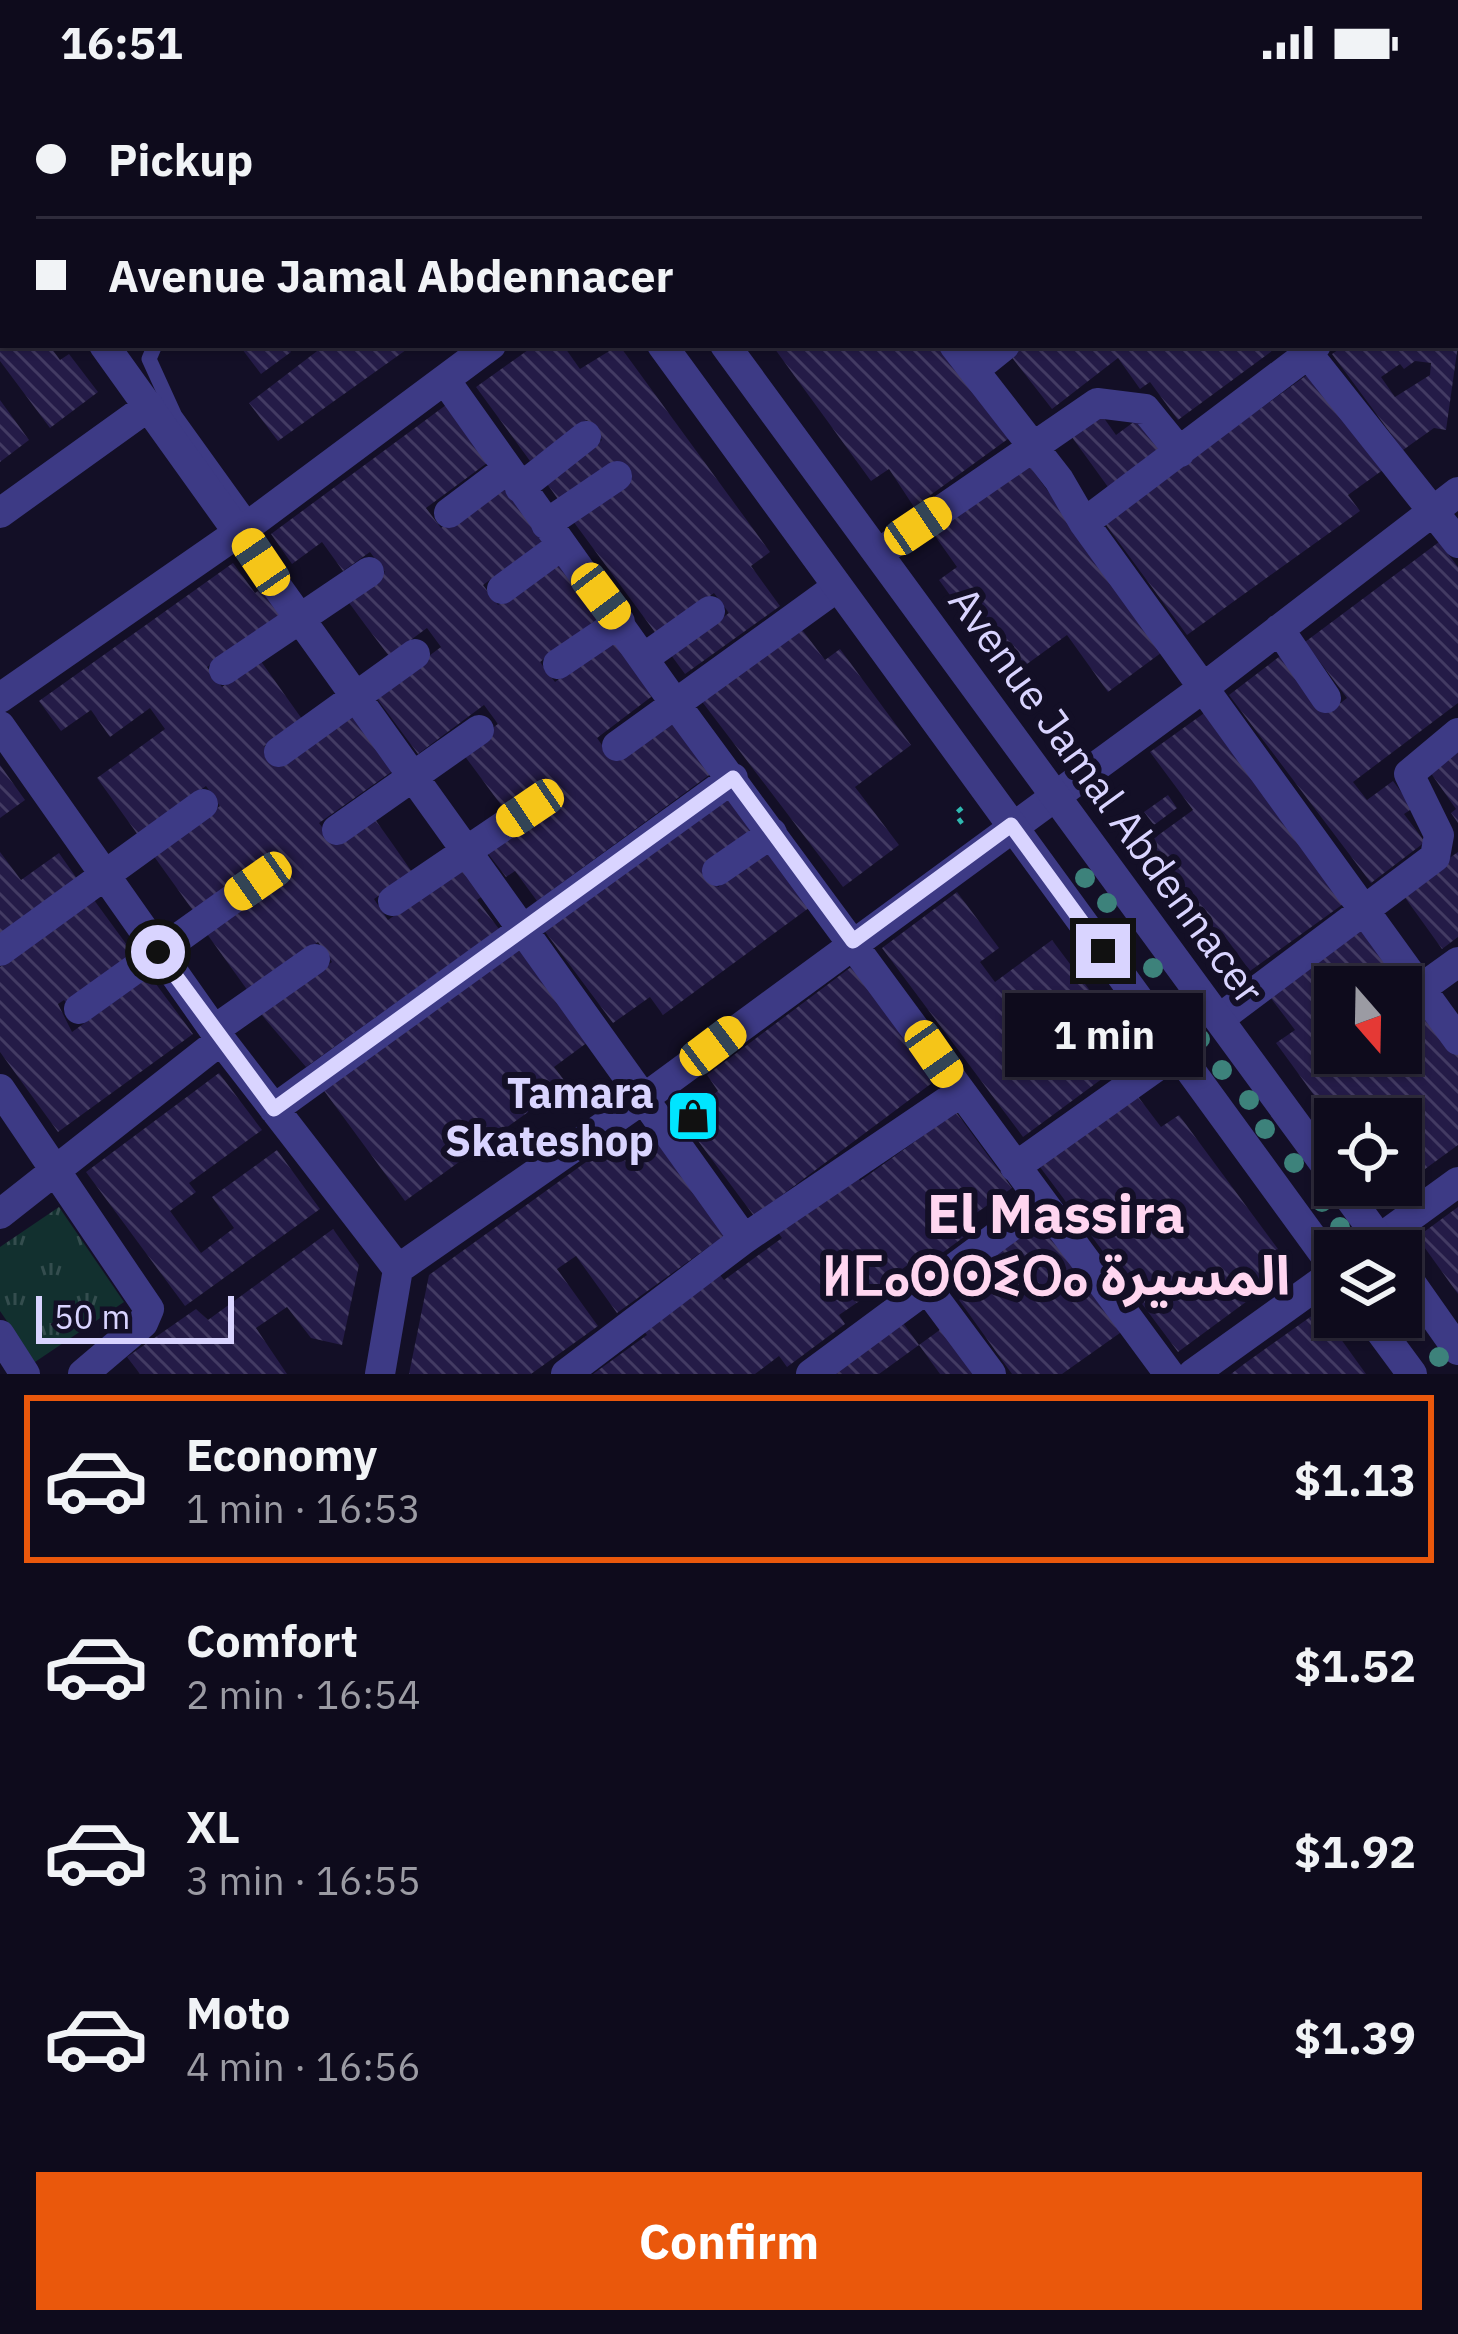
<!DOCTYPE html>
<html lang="en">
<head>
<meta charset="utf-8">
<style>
  :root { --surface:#0e0b1c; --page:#1c1929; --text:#f1f3f6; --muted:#9b9ba3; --line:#2e2b3b; --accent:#ea580c }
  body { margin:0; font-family:"IBM Plex Sans","Noto Sans Arabic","Noto Sans Tifinagh",sans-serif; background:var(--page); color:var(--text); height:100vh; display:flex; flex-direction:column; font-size:45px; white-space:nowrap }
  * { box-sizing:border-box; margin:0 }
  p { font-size:39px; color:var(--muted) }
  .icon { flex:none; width:66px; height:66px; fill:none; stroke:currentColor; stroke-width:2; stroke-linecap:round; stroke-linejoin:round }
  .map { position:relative; height:1290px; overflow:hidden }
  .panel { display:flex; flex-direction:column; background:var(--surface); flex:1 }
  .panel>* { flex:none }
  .hud { position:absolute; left:0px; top:0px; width:1458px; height:264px; box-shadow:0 3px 9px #0004,0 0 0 3px var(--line); display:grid; align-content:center; height:264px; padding:0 36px; background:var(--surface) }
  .needle { width:78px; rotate:160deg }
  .fabs { position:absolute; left:1314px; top:882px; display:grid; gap:24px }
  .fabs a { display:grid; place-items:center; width:108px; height:108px; border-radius:0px; background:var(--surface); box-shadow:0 3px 9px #0004,0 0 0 3px var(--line); font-size:60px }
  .scale { position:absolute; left:36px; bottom:30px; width:198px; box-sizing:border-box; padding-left:12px; border:6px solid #d9d4ff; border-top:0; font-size:33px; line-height:42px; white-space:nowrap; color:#d9d4ff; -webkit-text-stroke:9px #130f26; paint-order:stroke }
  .end { position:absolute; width:54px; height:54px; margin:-27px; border:15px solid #d9d4ff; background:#111; box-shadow:0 0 0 6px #111 }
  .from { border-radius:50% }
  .bubble { position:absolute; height:84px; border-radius:0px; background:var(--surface); box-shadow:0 3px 9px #0004,0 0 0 3px var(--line); font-size:39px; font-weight:700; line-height:84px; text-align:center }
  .car { position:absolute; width:36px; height:72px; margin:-36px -18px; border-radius:15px; box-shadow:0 0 9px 3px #0007; background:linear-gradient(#f5c518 24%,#345 0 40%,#f5c518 0 76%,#345 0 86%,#f5c518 0) }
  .hud b { display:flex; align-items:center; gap:42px; height:114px; font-size:45px }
  .hud b+b { border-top:3px solid var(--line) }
  .hud i { width:30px; height:30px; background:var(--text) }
  ul { padding:21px 0 0; list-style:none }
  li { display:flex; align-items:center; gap:36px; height:168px; margin:0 24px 18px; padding:0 12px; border:6px solid transparent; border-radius:0px }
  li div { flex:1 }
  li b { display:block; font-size:45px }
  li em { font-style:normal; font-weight:700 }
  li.on { border-color:var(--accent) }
  li>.icon { width:108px; height:108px; stroke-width:1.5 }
  .action { display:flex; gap:24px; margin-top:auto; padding:24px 36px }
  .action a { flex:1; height:138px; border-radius:0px; background:var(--accent); color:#fff; font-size:48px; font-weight:700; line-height:138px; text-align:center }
  .status { display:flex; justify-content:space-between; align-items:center; height:84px; padding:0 60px; background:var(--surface); direction:ltr }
  .status svg { height:33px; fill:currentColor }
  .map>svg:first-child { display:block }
</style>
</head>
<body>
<div class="status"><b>16:51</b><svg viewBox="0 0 49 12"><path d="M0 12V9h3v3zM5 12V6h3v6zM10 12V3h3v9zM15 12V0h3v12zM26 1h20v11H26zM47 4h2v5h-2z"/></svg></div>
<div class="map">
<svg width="1458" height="1290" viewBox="0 0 1458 1290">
  <defs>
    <pattern id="park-tufts" width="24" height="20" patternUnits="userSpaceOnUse" patternTransform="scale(3)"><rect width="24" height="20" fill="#12302f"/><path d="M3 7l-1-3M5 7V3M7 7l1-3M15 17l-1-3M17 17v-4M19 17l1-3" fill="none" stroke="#344d4e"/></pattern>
    <pattern id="building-back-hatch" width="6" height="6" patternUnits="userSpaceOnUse" patternTransform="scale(3)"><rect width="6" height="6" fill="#241b47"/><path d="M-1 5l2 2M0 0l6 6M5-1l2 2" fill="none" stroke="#433b63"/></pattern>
  </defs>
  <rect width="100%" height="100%" fill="#130f26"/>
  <!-- park -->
  <path fill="url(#park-tufts)" d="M59,1123L124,1218L35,1278L0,1227V1163Z"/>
  <!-- building -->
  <path fill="url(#building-back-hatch)" fill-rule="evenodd" d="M0,261H49L60,276L69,270L98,308L50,344L0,277Z
    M239,261H286L291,268L261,290Z
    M325,261H413L278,357L249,319Z
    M535,261H563L580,285L619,261L770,468L751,482L780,522L685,590L671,571L729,529L714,509L657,551L573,437L631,395L617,377L560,418L545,397L602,356L587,336L530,377L476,303Z
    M772,261H946L1012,352L914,423L889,385L871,397Z
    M1022,261H1280L1178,336L1150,298L1140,305L1118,274L1052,325L1010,271Z
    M1345,261H1458L1446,346L1434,344L1403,366L1332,270ZM1415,277L1431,279L1430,291L1395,313L1381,293L1400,280L1404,285Z
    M1315,285L1387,383L1348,411L1360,427L1187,551L1104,438Z
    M0,316L29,356L0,378Z
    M446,321L487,379L426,424L441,444L501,400L543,457L483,501L498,521L558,476L600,533L540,578L555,598L613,554L655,610L597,654L612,675L670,632L712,689L537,817L515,787L506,793L486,767L556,717L541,697L504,725L461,667L498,640L484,621L418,670L375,612L441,563L427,544L389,572L366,542L347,516L385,488L370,468L343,487L322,458L292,480L271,450Z
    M1096,323L1116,351L1146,329L1169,360L1108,403L1066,345Z
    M1025,376L1165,566L1108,608L1067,551L1009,593L939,496L957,483L930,445Z
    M1439,458L1458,483V619L1353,698L1367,716L1393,697L1413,724L1404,730L1425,758L1371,799L1229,611L1284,569L1329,628L1347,614L1305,558Z
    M233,479L255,509L265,502L284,529L207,583L222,603L260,576L302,635L264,662L277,680L355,625L397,684L319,739L333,758L372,731L394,762L412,788L374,815L388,836L467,780L487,809L477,816L499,845L306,983L260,929L332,878L318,858L248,907L207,850L276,801L269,790L262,780L194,828L153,771L220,722L206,702L138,751L97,694L165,645L150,624L110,653L91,626L61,647L39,617Z
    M797,539L825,576L840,565L911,661L855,703L899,761L843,803L700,615Z
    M1207,627L1346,818L1250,887L1223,850L1204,864L1135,768L1193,726L1150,668Z
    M1458,668V739L1451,729L1456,725L1430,688Z
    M0,681L25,716L0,734Z
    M734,705L762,744L705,785L718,803L775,762L817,818L663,931L650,913L613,939L543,845Z
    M1168,711L1177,724L1154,741L1144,728Z
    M0,768L21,796L59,769L78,796L0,851Z
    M1458,768V853L1442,865L1401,808Z
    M957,808L999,864L980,878L995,898L1052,856L1109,932L1090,946L1118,983L1023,1053L882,864Z
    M94,816L135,872L68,921L64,916L58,920L72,948L150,892L193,950L58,1048L0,968V883Z
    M1363,839L1458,970V1061L1388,1112L1379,1101H1401V1035H1335V1040L1276,959L1295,946L1267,909ZM1335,903H1401V969H1335Z
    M523,859L592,955L554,983L567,1000L405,1117L322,1004Z
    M859,877L944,990L754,1132L681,1034L718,1007L707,991Z
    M219,989L262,1046L189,1099L196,1108L170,1127L201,1169L234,1144L212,1113L277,1066L320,1125L185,1222L86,1088Z
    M1133,1006L1161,1043L1179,1031L1292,1184L1178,1268L1037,1079Z
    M956,1028L1012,1104L972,1132L979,1142L923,1183L917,1174L858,1218L839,1231L845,1240L787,1283L779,1272L755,1290H593L647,1251L640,1242L717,1187L724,1196L782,1154L775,1144L854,1087L860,1097Z
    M661,1048L732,1146L617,1229L576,1172L557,1185L598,1242L531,1290H409L429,1191L611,1060L624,1076Z
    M1458,1123V1210L1417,1153Z
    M1032,1135L1046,1154L1057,1146L1127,1244L1062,1290H1012L959,1216L970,1208L956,1189Z
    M333,1145L359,1181L342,1261L311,1254L287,1223L256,1244L287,1290H140L127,1273L196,1225L208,1236Z
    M1320,1226L1366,1290H1231L1244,1280Z
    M898,1232L919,1261L879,1290H818Z
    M948,1240L985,1290H940L919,1261Z"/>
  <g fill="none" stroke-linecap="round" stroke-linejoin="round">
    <!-- path -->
    <path stroke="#2fb8b0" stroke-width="4.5" stroke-dasharray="6 9" stroke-linecap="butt" d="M962,724L955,730L964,742"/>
    <!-- service -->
    <path stroke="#3d3a85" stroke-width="15" d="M1454,3L1455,0
      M1455,118L1458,119
      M155,261L149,275L175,332L252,439"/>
    <!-- minor -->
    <path stroke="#3d3a85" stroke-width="30" d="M0,119L3,123
      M1455,220L1458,221
      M104,261L744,1155
      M954,261L1059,396L1084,439L1458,956
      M1316,261L1308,270L1458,459
      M974,286L1005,261
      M445,296L674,618L1169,1290
      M520,404L586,352
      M0,429L149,322
      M449,429L506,386
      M1084,439L1308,270
      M546,440L617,392
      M879,469L1097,319L1145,325L1180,368
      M502,505L562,461
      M1279,545L1326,614
      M644,574L710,527
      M558,580L620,538
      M224,586L369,488
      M0,614L252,439L491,261
      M0,642L221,956L398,1185L643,1015L1203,604L1458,408
      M617,662L837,503
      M279,668L415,570
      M337,746L479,646
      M717,787L772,749
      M393,817L530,724
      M0,867L203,720
      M1419,906L1458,878
      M79,925L258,797
      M1219,935L1435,773L1439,751L1409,690L1458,649
      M214,946L315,875
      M0,1005L149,1225L143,1239L83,1290
      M274,1025L733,694
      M1015,1083L1177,968
      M0,1130L221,956
      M1363,1167L1458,1098
      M927,1204L991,1290
      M0,1251L25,1290
      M380,1290L398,1185
      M566,1290L744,1155L961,1008
      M811,1290L1041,1120
      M1193,1290L1335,1188"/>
    <!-- tertiary -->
    <path stroke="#3d3a85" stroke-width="30" d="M471,0L473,3
      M537,0L539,3
      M662,261L1335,1185
      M725,261L1335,1094
      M1340,1101L1388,1167
      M1401,1185L1458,1266
      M1370,1233L1412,1290"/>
  </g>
  <!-- trees -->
  <g fill="#3d827b">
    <circle cx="1085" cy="794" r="10"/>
    <circle cx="1107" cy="819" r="10"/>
    <circle cx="1122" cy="848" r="10"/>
    <circle cx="1153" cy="884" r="10"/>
    <circle cx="1178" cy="919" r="10"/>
    <circle cx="1200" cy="955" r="10"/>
    <circle cx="1222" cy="986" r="10"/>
    <circle cx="1249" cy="1016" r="10"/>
    <circle cx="1265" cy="1045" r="10"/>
    <circle cx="1294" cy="1079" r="10"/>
    <circle cx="1322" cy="1118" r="10"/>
    <circle cx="1340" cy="1143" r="10"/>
    <circle cx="1409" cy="1244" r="10"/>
    <circle cx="1439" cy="1273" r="10"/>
  </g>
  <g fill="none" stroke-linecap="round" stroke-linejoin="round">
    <!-- route -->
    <path stroke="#d9d4ff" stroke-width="15" d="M158,868L274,1025L733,694L853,857L1011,741L1103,867"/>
  </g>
  <!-- icons -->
  <defs>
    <g id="shop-square" transform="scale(2.7)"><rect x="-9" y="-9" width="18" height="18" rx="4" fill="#00e5ff" stroke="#130f26"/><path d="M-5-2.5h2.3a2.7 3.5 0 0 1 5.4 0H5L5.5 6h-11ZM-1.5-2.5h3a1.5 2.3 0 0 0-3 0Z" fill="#111"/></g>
  </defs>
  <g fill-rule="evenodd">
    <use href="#shop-square" x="693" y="1032"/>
  </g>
  <g text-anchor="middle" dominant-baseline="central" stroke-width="12" stroke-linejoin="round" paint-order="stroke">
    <!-- street labels -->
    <g font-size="42" fill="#d9d4ff" stroke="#130f26">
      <text transform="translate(1107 711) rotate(54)">Avenue Jamal Abdennacer</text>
    </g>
    <!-- poi labels -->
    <g font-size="42" font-weight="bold" fill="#d9d4ff" stroke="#130f26" text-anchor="end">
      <text x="654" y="1008">Tamara<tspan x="654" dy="48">Skateshop</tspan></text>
    </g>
    <!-- district labels -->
    <g font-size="54" font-weight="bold" fill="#ffd6f0" stroke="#130f26">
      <text x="1056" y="1129">El Massira<tspan x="1056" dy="62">ⵍⵎⴰⵙⵙⵉⵔⴰ المسيرة</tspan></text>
    </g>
  </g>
</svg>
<div class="fabs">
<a><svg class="needle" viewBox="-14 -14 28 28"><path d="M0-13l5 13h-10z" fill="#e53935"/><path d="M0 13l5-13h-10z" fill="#9b9ba3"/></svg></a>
<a><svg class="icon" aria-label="locate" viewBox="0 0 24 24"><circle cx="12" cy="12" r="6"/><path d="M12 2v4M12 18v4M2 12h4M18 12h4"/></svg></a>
<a><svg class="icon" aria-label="layers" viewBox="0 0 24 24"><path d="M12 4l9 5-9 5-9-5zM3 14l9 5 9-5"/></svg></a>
</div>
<div class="scale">50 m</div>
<i class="end from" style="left:158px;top:868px"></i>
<i class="end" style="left:1103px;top:867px"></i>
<div class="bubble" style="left:1005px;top:909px;width:198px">1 min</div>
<i class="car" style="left:918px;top:442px;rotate:56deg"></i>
<i class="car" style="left:261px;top:478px;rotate:326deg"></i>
<i class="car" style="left:601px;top:512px;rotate:143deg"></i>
<i class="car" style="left:530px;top:724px;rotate:236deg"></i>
<i class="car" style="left:258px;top:797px;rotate:235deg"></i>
<i class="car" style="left:713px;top:962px;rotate:53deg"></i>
<i class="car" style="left:934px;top:970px;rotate:145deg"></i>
<div class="hud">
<b><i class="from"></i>Pickup</b>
<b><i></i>Avenue Jamal Abdennacer</b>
</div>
</div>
<section class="panel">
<ul>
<li class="on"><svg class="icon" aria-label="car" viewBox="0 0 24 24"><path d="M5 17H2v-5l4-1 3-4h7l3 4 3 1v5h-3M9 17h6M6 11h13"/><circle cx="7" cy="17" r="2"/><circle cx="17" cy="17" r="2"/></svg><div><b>Economy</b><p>1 min · 16:53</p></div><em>$1.13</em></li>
<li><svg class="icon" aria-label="car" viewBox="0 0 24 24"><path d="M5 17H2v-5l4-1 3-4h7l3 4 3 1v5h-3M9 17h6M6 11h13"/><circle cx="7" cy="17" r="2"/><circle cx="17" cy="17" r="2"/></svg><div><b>Comfort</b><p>2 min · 16:54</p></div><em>$1.52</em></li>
<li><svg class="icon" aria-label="car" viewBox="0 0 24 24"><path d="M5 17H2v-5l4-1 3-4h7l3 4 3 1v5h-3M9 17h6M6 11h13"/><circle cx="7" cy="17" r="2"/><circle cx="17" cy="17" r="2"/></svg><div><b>XL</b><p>3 min · 16:55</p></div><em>$1.92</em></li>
<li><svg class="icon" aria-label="car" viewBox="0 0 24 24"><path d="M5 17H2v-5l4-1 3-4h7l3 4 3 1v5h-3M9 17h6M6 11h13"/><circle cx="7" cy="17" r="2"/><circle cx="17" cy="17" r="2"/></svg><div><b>Moto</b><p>4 min · 16:56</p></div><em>$1.39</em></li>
</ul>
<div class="action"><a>Confirm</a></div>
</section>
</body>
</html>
